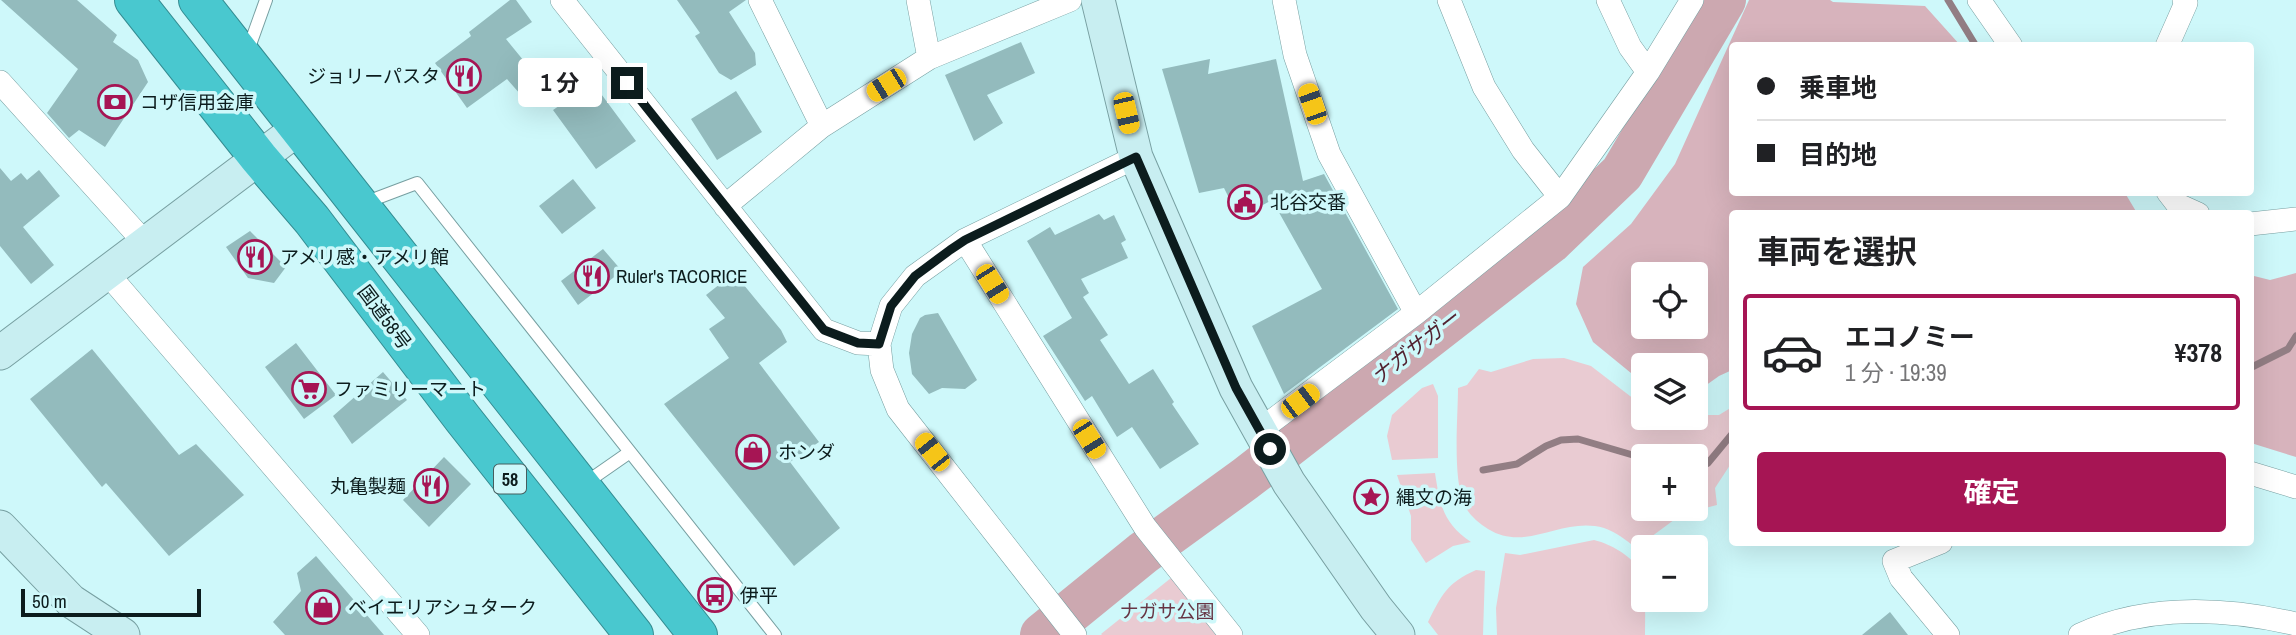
<!DOCTYPE html>
<html lang="ja">
<head>
<meta charset="utf-8">
<style>
  :root { --surface:#fff; --page:#f6f6f6; --text:#202124; --muted:#757577; --line:#e0e0e0; --accent:#a61554 }
  body { margin:0; font-family:"Archivo Narrow","Noto Sans JP",sans-serif; background:var(--page); color:var(--text); height:100vh; display:flex; flex-direction:column; font-size:26px; white-space:nowrap }
  * { box-sizing:border-box; margin:0 }
  p { font-size:23px; color:var(--muted) }
  .icon { flex:none; width:38px; height:38px; fill:none; stroke:currentColor; stroke-width:2; stroke-linecap:round; stroke-linejoin:round }
  .map { position:relative; flex:1; overflow:hidden }
  .side { position:absolute; left:1729px; top:210px; width:525px; height:336px; display:flex; flex-direction:column; background:var(--surface); border-radius:7px; box-shadow:0 7px 28px #0002 }
  .side>* { flex:none }
  .hud { position:absolute; left:1729px; top:42px; width:525px; height:154px; border-radius:7px; box-shadow:0 7px 28px #0002; display:grid; align-content:center; height:154px; padding:0 28px; background:var(--surface) }
  .tools { position:absolute; left:1631px; top:262px; display:grid; gap:14px }
  .tools a { display:grid; place-items:center; width:77px; height:77px; border-radius:7px; background:var(--surface); box-shadow:0 7px 28px #0002; font-size:35px }
  .scale { position:absolute; left:21px; bottom:18px; width:180px; box-sizing:border-box; padding-left:7px; border:4px solid #0c1c1d; border-top:0; font-size:19px; line-height:24px; white-space:nowrap; color:#0c1c1d; -webkit-text-stroke:5px #cef8fa; paint-order:stroke }
  .end { position:absolute; width:32px; height:32px; margin:-16px; border:9px solid #0c1c1d; background:#fff; box-shadow:0 0 0 4px #fff }
  .from { border-radius:50% }
  .bubble { position:absolute; height:49px; border-radius:7px; background:var(--surface); box-shadow:0 7px 28px #0002; font-size:23px; font-weight:700; line-height:49px; text-align:center }
  .car { position:absolute; width:21px; height:42px; margin:-21px -10px; border-radius:9px; box-shadow:0 0 5px 2px #0007; background:linear-gradient(#f5c518 24%,#345 0 40%,#f5c518 0 76%,#345 0 86%,#f5c518 0) }
  .hud b { display:flex; align-items:center; gap:24px; height:66px; font-size:26px }
  .hud b+b { border-top:2px solid var(--line) }
  .hud i { width:18px; height:18px; background:var(--text) }
  ul { padding:0; list-style:none }
  li { display:flex; align-items:center; gap:21px; height:116px; margin:0 14px 10px; padding:0 14px; border:4px solid transparent; border-radius:7px }
  li div { flex:1 }
  li b { display:block; font-size:26px }
  li em { font-style:normal; font-weight:700 }
  li.on { border-color:var(--accent) }
  li>.icon { width:63px; height:63px; stroke-width:1.5 }
  h2 { padding:0 28px; font-size:32px; line-height:84px }
  .button { display:flex; gap:14px; margin-top:auto; padding:14px 28px }
  .button a { flex:1; height:80px; border-radius:7px; background:var(--accent); color:#fff; font-size:28px; font-weight:700; line-height:80px; text-align:center }
  .map>svg:first-child { display:block }
</style>
</head>
<body>
<div class="map">
<svg width="2296" height="635" viewBox="0 0 2296 635">
  <rect width="100%" height="100%" fill="#cef8fa"/>
  <!-- green -->
  <path fill="#e9cbd2" fill-rule="evenodd" d="M1564,358L1591,366L1643,406V418H1696V415H1719L1732,407V462L1715,488L1717,505L1682,514L1636,548C1626,540 1616,532 1604,528C1562,516 1527,553 1488,529C1480,524 1469,515 1465,506C1452,480 1458,418 1458,388L1467,385L1479,369L1491,372L1533,359ZM1643,457H1696V509H1643Z
    M1433,384L1438,396V458L1392,460L1387,436L1392,415L1422,388Z
    M1435,473C1440,505 1443,523 1471,542L1453,546L1426,563L1411,540V516L1397,475Z
    M1594,540C1612,544 1640,560 1643,580C1646,597 1645,617 1645,635H1497L1496,608L1505,553L1520,555Z
    M1476,570L1485,571L1483,635H1438L1428,622C1442,594 1447,583 1476,570Z
    M1171,578L1216,635H1102L1101,634Z"/>
  <!-- forest -->
  <path fill="#d7b3bc" fill-rule="evenodd" d="M1749,0H1830L1833,2L1925,6L1960,45L1732,46V192L2125,193L2137,213L1732,214V370L1719,376L1698,391L1696,390V366H1643L1642,382L1593,342L1576,304L1583,267L1631,224L1675,164ZM1643,275H1696V327H1643Z
    M2296,273V457L2251,443L2250,275L2270,280Z"/>
  <g fill="none" stroke-linecap="round" stroke-linejoin="round">
    <!-- stream -->
    <path stroke="#927e84" stroke-width="7" d="M1948,0L1976,46
      M2250,368L2288,349L2296,336
      M1696,469L1708,463L1732,434
      M1483,470L1517,464L1546,446L1561,440L1578,439L1643,458"/>
    <!-- river -->
    <path stroke="#cca8b0" stroke-width="44" d="M1042,635L1143,553L1245,479L1550,242L1622,173L1724,0"/>
  </g>
  <!-- building -->
  <path fill="#93bbbd" d="M1,0H77L117,35L113,42L138,60L148,82L105,147L79,130L69,138L47,113L78,69Z
    M510,0H516L532,22L506,39L546,88L528,103L507,79L467,108L435,63L471,36L469,32Z
    M677,0H746L729,12L755,53L756,65L731,80L719,73L695,36L700,33Z
    M1021,42L1035,73L987,95L1003,123L974,141L945,75Z
    M1210,59L1208,74L1276,59L1303,181L1324,174L1398,309L1284,394L1252,326L1322,289L1272,200L1239,218L1224,188L1199,193L1162,69Z
    M593,83L636,141L596,169L553,110Z
    M736,91L762,132L717,160L691,119Z
    M0,168L11,181L21,173L27,180L39,170L60,196L23,227L54,265L31,284L0,246Z
    M573,179L596,208L562,234L539,206Z
    M1099,214L1104,220L1114,215L1126,240L1121,243L1128,258L1081,279L1089,293L1083,297L1108,335L1100,340L1129,384L1153,369L1174,402L1172,404L1199,444L1160,469L1132,427L1117,437L1092,396L1085,401L1043,336L1072,318L1027,241L1050,227L1055,235Z
    M250,231L286,267L274,283L248,278L226,247Z
    M603,249L622,271L578,305L561,281Z
    M734,273L781,330L787,342L759,363L819,442L790,462L840,528L794,566L664,404L729,358L709,329L725,318L706,295Z
    M938,313L977,380L965,389L942,388L929,394L912,374L909,353L912,334L920,318L925,315Z
    M296,343L336,395L304,419L265,367Z
    M92,349L179,455L196,444L244,495L169,556L106,483L102,487L30,399Z
    M383,372L407,400L352,444L333,416Z
    M444,457L471,484L429,527L403,500Z
    M316,556L384,635H285L273,622L301,591L297,573Z
    M1890,612L1908,635H1862Z"/>
  <g fill="none" stroke-linecap="round" stroke-linejoin="round">
    <!-- lane casing -->
    <g stroke="#779fa1" stroke-width="14">
      <path id="lane" d="M247,53L266,0
        M364,203L417,183L775,635
        M584,484L630,452"/>
    </g>
    <!-- street casing -->
    <g stroke="#779fa1" stroke-width="24">
      <path id="street" d="M562,0L824,330L858,343L879,344L882,370L898,409L1075,635
        M760,0L822,126
        M918,0L929,58
        M1284,0L1295,55L1329,154L1416,313
        M1449,0L1484,87L1523,150L1560,197
        M1608,0L1630,47L1648,72
        M1979,0L2011,46
        M2167,46L2186,3L2184,0
        M0,82L146,244
        M2168,192L2178,205L2198,214
        M725,206L822,126L929,58L1070,0
        M2250,224L2296,219
        M965,240L1145,527L1231,635
        M107,273L418,635
        M879,344L891,306L915,276L936,261L965,240L1136,157
        M1260,430L1416,313L1560,197L1648,72L1692,0
        M2250,473L2296,487
        M1941,542L1894,561L1901,578L1948,635
        M2080,635C2147,604 2226,608 2296,624"/>
    </g>
    <!-- secondary casing -->
    <g stroke="#779fa1" stroke-width="35">
      <path id="secondary" d="M1098,0L1136,157L1236,388L1289,483L1376,608L1398,635
        M0,353L299,128
        M0,527L71,601L123,635"/>
    </g>
    <!-- highway casing -->
    <g stroke="#348c91" stroke-width="40">
      <path id="highway" d="M134,0L259,158L312,220L463,419L634,635
        M198,0L698,635"/>
    </g>
    <!-- lane -->
    <use href="#lane" stroke="#fff" stroke-width="12"/>
    <!-- street -->
    <use href="#street" stroke="#fff" stroke-width="23"/>
    <!-- secondary -->
    <use href="#secondary" stroke="#c8eef1" stroke-width="33"/>
    <!-- highway -->
    <use href="#highway" stroke="#49c8cf" stroke-width="38"/>
  </g>
  <g fill="none" stroke-linecap="round" stroke-linejoin="round">
    <!-- route -->
    <path stroke="#0c1c1d" stroke-width="9" d="M627,83L824,330L858,343L879,344L891,306L915,276L950,250L965,240L1136,157L1236,388L1270,449"/>
  </g>
  <!-- icons -->
  <defs>
    <g id="restaurant-ring" transform="scale(1.75)"><circle r="9.5" fill="#cef8fa" stroke="#a61554" stroke-width="1.5"/><path d="M-5-6h1v4h1v-4h1v4h1v-4h1v5L-1.5 .5V6h-2V.5L-5-1ZM5-6V6H3V1.5H1.5Q1.5-4 5-6Z" fill="#a61554"/></g>
    <g id="bank-ring" transform="scale(1.75)"><circle r="9.5" fill="#cef8fa" stroke="#a61554" stroke-width="1.5"/><path d="M-6-4H6V4H-6ZM0-2.3a2.3 2.3 0 1 0 0 4.6a2.3 2.3 0 1 0 0-4.6Z" fill="#a61554"/></g>
    <g id="civic-ring" transform="scale(1.75)"><circle r="9.5" fill="#cef8fa" stroke="#a61554" stroke-width="1.5"/><path d="M-.6-6.5H3V-4.5H.6V-3L4-1V1h2V6H-6V1h2V-1L-.6-3ZM-1.2 2.5V6h2.4V2.5Z" fill="#a61554"/></g>
    <g id="supermarket-ring" transform="scale(1.75)"><circle r="9.5" fill="#cef8fa" stroke="#a61554" stroke-width="1.5"/><path d="M-6-5.5h2.5l.6 2H6L4.5 2H-2.5L-4.4-4H-6ZM-1.5 3.2a1.3 1.3 0 1 0 .1 0ZM3 3.2a1.3 1.3 0 1 0 .1 0Z" fill="#a61554"/></g>
    <g id="shop-ring" transform="scale(1.75)"><circle r="9.5" fill="#cef8fa" stroke="#a61554" stroke-width="1.5"/><path d="M-5-2.5h2.3a2.7 3.5 0 0 1 5.4 0H5L5.5 6h-11ZM-1.5-2.5h3a1.5 2.3 0 0 0-3 0Z" fill="#a61554"/></g>
    <g id="sight-ring" transform="scale(1.75)"><circle r="9.5" fill="#cef8fa" stroke="#a61554" stroke-width="1.5"/><path d="M0-6L1.8-2.2L6-1.7L2.9 1.2L3.7 5.4L0 3.3L-3.7 5.4L-2.9 1.2L-6-1.7L-1.8-2.2Z" fill="#a61554"/></g>
    <g id="bus-ring" transform="scale(1.75)"><circle r="9.5" fill="#cef8fa" stroke="#a61554" stroke-width="1.5"/><path d="M-5-6H5V4H4V6H2V4H-2V6H-4V4H-5ZM-3.5-4V0h7V-4ZM-3.5 1.2v1.5H-2V1.2ZM2 1.2v1.5H3.5V1.2Z" fill="#a61554"/></g>
  </defs>
  <g fill-rule="evenodd">
    <use href="#restaurant-ring" x="464" y="76"/>
    <use href="#bank-ring" x="115" y="102"/>
    <use href="#civic-ring" x="1245" y="202"/>
    <use href="#restaurant-ring" x="255" y="257"/>
    <use href="#restaurant-ring" x="592" y="276"/>
    <use href="#supermarket-ring" x="309" y="389"/>
    <use href="#shop-ring" x="753" y="452"/>
    <use href="#restaurant-ring" x="431" y="486"/>
    <use href="#sight-ring" x="1371" y="497"/>
    <use href="#bus-ring" x="715" y="595"/>
    <use href="#shop-ring" x="323" y="607"/>
  </g>
  <g text-anchor="middle" dominant-baseline="central" stroke-width="7" stroke-linejoin="round" paint-order="stroke">
    <!-- shield labels -->
    <rect fill="#cef8fa" stroke="#465e5f" stroke-width="2" x="494" y="464.5" width="32" height="29" rx="5"/>
    <g font-size="18" font-weight="bold" fill="#0c1c1d">
      <text x="510" y="479">58</text>
    </g>
    <!-- poi labels -->
    <g font-size="19" fill="#0c1c1d" stroke="#cef8fa" text-anchor="start">
      <text x="440" y="76" text-anchor="end">ジョリーパスタ</text>
      <text x="140" y="102">コザ信用金庫</text>
      <text x="1270" y="202">北谷交番</text>
      <text x="280" y="257">アメリ感・アメリ館</text>
      <text x="616" y="276">Ruler's TACORICE</text>
      <text x="334" y="389">ファミリーマート</text>
      <text x="778" y="452">ホンダ</text>
      <text x="406" y="486" text-anchor="end">丸亀製麺</text>
      <text x="1396" y="497">縄文の海</text>
      <text x="740" y="595">伊平</text>
      <text x="348" y="607">ベイエリアシュターク</text>
    </g>
    <!-- street labels -->
    <g font-size="19" fill="#0c1c1d" stroke="#cef8fa">
      <text transform="translate(385 317) rotate(53)">国道58号</text>
    </g>
    <!-- park labels -->
    <g font-size="19" fill="#673544" stroke="#cef8fa">
      <text x="1167" y="611">ナガサ公園</text>
    </g>
    <!-- water labels -->
    <g font-size="21" font-style="italic" fill="#522231" stroke="#cef8fa">
      <text transform="translate(1415 347) rotate(-38)">ナガサガー</text>
    </g>
  </g>
</svg>
<div class="tools">
<a><svg class="icon" aria-label="locate" viewBox="0 0 24 24"><circle cx="12" cy="12" r="6"/><path d="M12 2v4M12 18v4M2 12h4M18 12h4"/></svg></a>
<a><svg class="icon" aria-label="layers" viewBox="0 0 24 24"><path d="M12 4l9 5-9 5-9-5zM3 14l9 5 9-5"/></svg></a>
<a>+</a>
<a>−</a>
</div>
<div class="scale">50 m</div>
<i class="end from" style="left:1270px;top:449px"></i>
<i class="end" style="left:627px;top:83px"></i>
<div class="bubble" style="left:518px;top:58px;width:84px">1 分</div>
<i class="car" style="left:886px;top:85px;rotate:238deg"></i>
<i class="car" style="left:1312px;top:104px;rotate:341deg"></i>
<i class="car" style="left:1126px;top:113px;rotate:167deg"></i>
<i class="car" style="left:992px;top:284px;rotate:148deg"></i>
<i class="car" style="left:1300px;top:401px;rotate:53deg"></i>
<i class="car" style="left:1089px;top:439px;rotate:148deg"></i>
<i class="car" style="left:932px;top:452px;rotate:322deg"></i>
<div class="hud">
<b><i class="from"></i>乗車地</b>
<b><i></i>目的地</b>
</div>
<section class="side">
<h2>車両を選択</h2>
<ul>
<li class="on"><svg class="icon" aria-label="car" viewBox="0 0 24 24"><path d="M5 17H2v-5l4-1 3-4h7l3 4 3 1v5h-3M9 17h6M6 11h13"/><circle cx="7" cy="17" r="2"/><circle cx="17" cy="17" r="2"/></svg><div><b>エコノミー</b><p>1 分 · 19:39</p></div><em>¥378</em></li>
</ul>
<div class="button"><a>確定</a></div>
</section>
</div>
</body>
</html>
